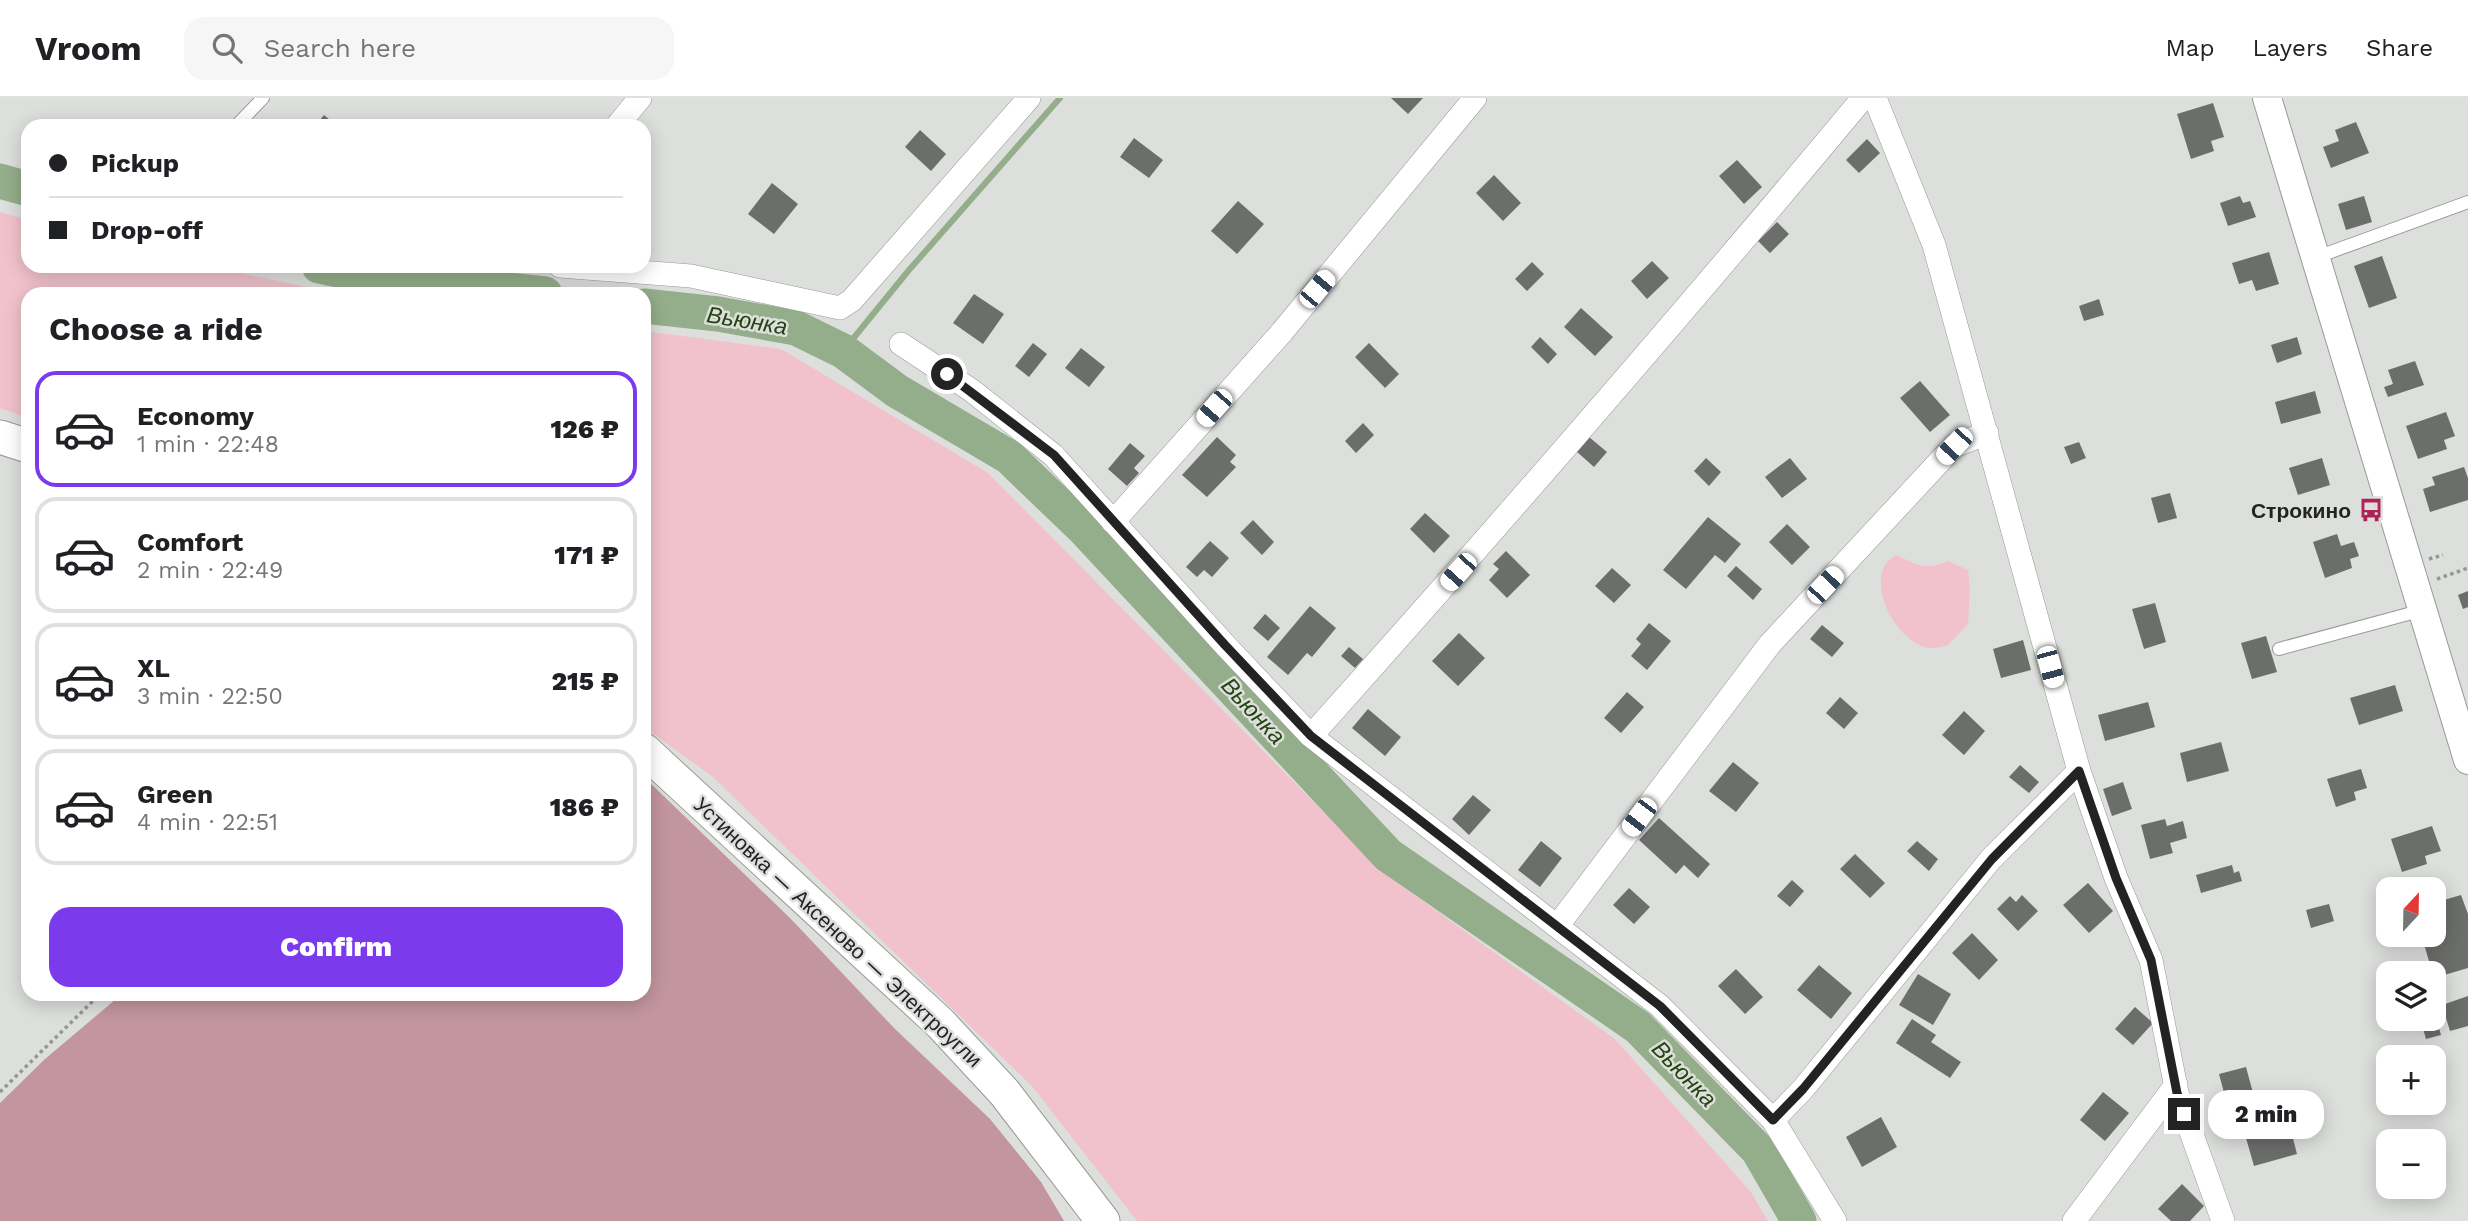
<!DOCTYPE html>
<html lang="en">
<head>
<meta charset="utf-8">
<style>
  :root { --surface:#fff; --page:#f6f6f6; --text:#202124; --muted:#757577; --line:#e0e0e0; --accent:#7c3aed }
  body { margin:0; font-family:"Work Sans",sans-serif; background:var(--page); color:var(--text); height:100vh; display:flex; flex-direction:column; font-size:26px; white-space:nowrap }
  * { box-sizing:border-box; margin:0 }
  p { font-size:23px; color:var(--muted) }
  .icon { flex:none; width:38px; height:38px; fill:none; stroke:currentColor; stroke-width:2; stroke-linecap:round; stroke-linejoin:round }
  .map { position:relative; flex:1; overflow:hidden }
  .drawer { position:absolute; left:21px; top:189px; width:630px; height:714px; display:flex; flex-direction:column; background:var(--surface); border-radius:21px; box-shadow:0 4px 18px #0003 }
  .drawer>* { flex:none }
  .top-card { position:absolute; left:21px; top:21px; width:630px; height:154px; border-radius:21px; box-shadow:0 4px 18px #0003; display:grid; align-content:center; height:154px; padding:0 28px; background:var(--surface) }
  .needle { width:46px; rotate:22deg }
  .tools { position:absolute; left:2376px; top:779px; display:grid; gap:14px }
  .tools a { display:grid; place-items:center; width:70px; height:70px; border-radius:14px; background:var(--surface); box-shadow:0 4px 18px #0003; font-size:35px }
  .end { position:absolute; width:32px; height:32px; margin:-16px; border:9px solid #222322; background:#fff; box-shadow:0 0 0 4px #fff }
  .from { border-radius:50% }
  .bubble { position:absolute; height:49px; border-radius:21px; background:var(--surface); box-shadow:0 4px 18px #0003; font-size:23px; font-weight:800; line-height:49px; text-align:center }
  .car { position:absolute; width:21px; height:42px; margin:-21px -10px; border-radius:9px; box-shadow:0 0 5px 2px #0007; background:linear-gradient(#fff 24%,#345 0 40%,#fff 0 76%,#345 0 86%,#fff 0) }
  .top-card b { display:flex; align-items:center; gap:24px; height:66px; font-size:26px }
  .top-card b+b { border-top:2px solid var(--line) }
  .top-card i { width:18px; height:18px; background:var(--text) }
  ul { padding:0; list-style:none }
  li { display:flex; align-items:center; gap:21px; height:116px; margin:0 14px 10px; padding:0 14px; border:4px solid var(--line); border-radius:21px }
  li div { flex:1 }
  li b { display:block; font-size:26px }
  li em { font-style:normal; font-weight:800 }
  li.on { border-color:var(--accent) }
  li>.icon { width:63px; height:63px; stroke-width:1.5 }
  h2 { padding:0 28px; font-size:32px; line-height:84px }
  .button { display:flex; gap:14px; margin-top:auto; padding:14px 28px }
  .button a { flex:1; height:80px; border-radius:21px; background:var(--accent); color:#fff; font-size:28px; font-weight:800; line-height:80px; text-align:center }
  header { display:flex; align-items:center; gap:42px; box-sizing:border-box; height:98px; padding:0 35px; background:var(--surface); border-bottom:2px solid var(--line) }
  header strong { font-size:33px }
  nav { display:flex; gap:38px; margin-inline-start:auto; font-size:24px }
  .search { width:490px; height:63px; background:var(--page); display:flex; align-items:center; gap:18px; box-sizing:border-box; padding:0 24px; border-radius:21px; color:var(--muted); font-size:26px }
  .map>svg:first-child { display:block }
</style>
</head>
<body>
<header>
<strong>Vroom</strong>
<div class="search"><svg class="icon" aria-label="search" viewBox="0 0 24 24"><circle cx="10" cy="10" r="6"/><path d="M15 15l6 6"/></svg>Search here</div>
<nav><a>Map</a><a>Layers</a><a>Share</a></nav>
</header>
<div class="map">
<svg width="2468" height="1123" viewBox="0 0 2468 1123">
  <rect width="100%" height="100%" fill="#dcdfdb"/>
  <!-- green -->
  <path fill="#f1c2cc" d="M0,114L28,122V168H208L311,190L359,196H28V320L0,310Z
    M644,233L781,251L988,375L1385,776L1615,941L1751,1094L1768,1123H1137L1032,988L713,679L644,629Z
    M1896,457C1918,467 1924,473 1948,463L1968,472L1970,490L1968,526L1947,548C1942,549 1935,550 1930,550C1900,546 1871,497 1884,469C1886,464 1892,460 1896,457Z"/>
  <!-- forest -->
  <path fill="#c3959f" d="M644,679L791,821L894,930L990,1021L1041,1084L1064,1123H0V1005L45,961L122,896H644Z"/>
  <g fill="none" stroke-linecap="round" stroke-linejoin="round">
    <!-- stream -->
    <path stroke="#94ad8a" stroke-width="6" d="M843,253L909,172L1060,0"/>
    <!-- river -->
    <path stroke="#94ad8a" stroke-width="35" d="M0,83L28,91
      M319,168L342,173L545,196
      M644,208L718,216L796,230L843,253L897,293L1009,359L1085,432L1388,757L1638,929L1758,1052L1799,1123"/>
  </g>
  <!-- building -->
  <path fill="#6c6e6b" d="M1391,0H1423L1408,16Z
    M2213,5L2224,39L2211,43L2214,53L2191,61L2177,16Z
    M324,17L337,28H315Z
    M2356,24L2369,55L2331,70L2323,49L2339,43L2335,32Z
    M920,32L946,56L931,73L905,49Z
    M1134,40L1163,62L1149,80L1120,59Z
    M1867,41L1880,55L1859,75L1846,62Z
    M1737,62L1762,89L1744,106L1719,78Z
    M1494,77L1521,105L1503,123L1476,95Z
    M772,85L798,106L774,136L748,116Z
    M2240,98L2243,105L2250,103L2256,119L2228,128L2220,105Z
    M2364,98L2372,124L2346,132L2338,106Z
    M1238,103L1264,126L1237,156L1211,133Z
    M1777,124L1789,136L1770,155L1758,143Z
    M2269,154L2279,186L2256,193L2252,182L2239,186L2232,165Z
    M2382,158L2397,200L2369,210L2354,168Z
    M1652,163L1669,180L1647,201L1631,183Z
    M1532,164L1544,176L1527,193L1515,181Z
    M974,196L1004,216L983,246L953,225Z
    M2099,201L2104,217L2084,223L2079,208Z
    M1581,210L1613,239L1595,258L1564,229Z
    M1540,239L1557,256L1548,266L1531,249Z
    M2297,239L2302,256L2277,265L2271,247Z
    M1033,245L1047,256L1029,279L1015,268Z
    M1369,245L1399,276L1385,290L1355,259Z
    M1081,250L1105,269L1089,289L1065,270Z
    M2415,263L2424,287L2388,299L2384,289L2393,286L2388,272Z
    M1920,283L1950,317L1930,334L1900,300Z
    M2315,293L2321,315L2281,326L2275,304Z
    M2446,314L2455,338L2444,342L2447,351L2418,361L2406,328Z
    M1363,325L1374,337L1356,355L1345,343Z
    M1217,339L1236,357L1230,364L1236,369L1207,399L1182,377Z
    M1589,339L1607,354L1594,369L1576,353Z
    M2079,344L2086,360L2071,366L2064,349Z
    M1130,345L1145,358L1134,370L1139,375L1127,388L1108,371Z
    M1706,360L1721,374L1709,388L1694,373Z
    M1790,360L1807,381L1782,400L1765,379Z
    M2322,360L2330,387L2298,397L2289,370Z
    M2464,369L2468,380V402L2430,414L2423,391L2435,387L2432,379Z
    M2170,395L2177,420L2158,425L2151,400Z
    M1425,415L1450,438L1434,455L1410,431Z
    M1708,419L1741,446L1725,465L1715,457L1686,491L1663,472Z
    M1253,422L1274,444L1262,457L1240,435Z
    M1787,426L1810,449L1792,467L1769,444Z
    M2337,436L2341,448L2354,444L2359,458L2350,461L2352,470L2325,480L2313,444Z
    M1210,443L1229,460L1212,479L1204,472L1197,479L1186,469Z
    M1506,453L1530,477L1507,500L1489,482L1499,471L1493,466Z
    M1736,468L1762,491L1753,502L1727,478Z
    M1612,470L1631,487L1614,505L1595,488Z
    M2468,493V509L2463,511L2458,497Z
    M2155,505L2166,544L2144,551L2132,511Z
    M1310,508L1336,530L1312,559L1307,555L1288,577L1267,559Z
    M1265,516L1280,530L1268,543L1253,530Z
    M1649,525L1671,543L1647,572L1631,558L1641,546L1636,541Z
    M1822,527L1844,545L1832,559L1810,541Z
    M1459,535L1485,560L1458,588L1432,563Z
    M2266,538L2277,574L2252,581L2241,545Z
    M2023,542L2031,572L2001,580L1993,551Z
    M1349,549L1363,561L1355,570L1341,558Z
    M2395,587L2403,613L2359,627L2350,600Z
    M1627,594L1644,609L1621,635L1604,620Z
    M1840,599L1858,615L1844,631L1826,615Z
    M2148,604L2155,629L2105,643L2098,617Z
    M1368,611L1401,639L1385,658L1352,630Z
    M1964,613L1985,633L1964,657L1942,637Z
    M2221,644L2229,673L2187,684L2180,655Z
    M1733,664L1759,685L1736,714L1709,693Z
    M2020,667L2039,684L2029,695L2009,679Z
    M2361,671L2367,690L2354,694L2356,702L2336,709L2327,681Z
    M2123,684L2132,711L2112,718L2103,691Z
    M1473,697L1491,712L1469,737L1452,721Z
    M1659,720L1710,766L1698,780L1684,767L1676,776L1639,742Z
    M2165,721L2167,728L2183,723L2187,740L2170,745L2173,755L2150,761L2141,727Z
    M2432,728L2441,753L2425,758L2427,766L2402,774L2391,741Z
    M1541,743L1562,760L1540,789L1518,772Z
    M1917,743L1938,761L1929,773L1907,753Z
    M1855,756L1885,785L1870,800L1840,771Z
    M2232,767L2234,775L2239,773L2242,783L2201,795L2196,777Z
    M1792,782L1804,793L1790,809L1777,798Z
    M2088,785L2113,813L2089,835L2063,807Z
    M2440,788L2444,802L2461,797L2468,816V870L2434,880L2421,836H2434V790Z
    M1629,790L1650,809L1634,826L1613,807Z
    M2022,797L2038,813L2018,833L1997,811L2010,798L2016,804Z
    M2329,806L2334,823L2311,830L2306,812Z
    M1972,835L1998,862L1979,882L1952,855Z
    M1819,867L1852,895L1831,921L1797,892Z
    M1736,871L1763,899L1745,916L1718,888Z
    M1918,876L1951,896L1933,927L1899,907Z
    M2468,898V928L2450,933L2442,907Z
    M2135,909L2153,925L2133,947L2115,931Z
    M2420,920H2436L2441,937L2426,941Z
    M1912,921L1936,937L1931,944L1961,964L1950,980L1896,945Z
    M2246,969L2253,995L2226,1002L2219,976Z
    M2103,994L2129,1015L2105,1043L2080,1022Z
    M2276,1016L2280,1031L2290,1029L2297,1056L2254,1068L2242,1026Z
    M1881,1019L1897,1049L1862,1069L1846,1039Z
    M2182,1086L2204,1108L2190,1123H2171L2158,1111Z"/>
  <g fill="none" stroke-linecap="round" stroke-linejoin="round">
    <!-- service casing -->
    <g stroke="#979a96" stroke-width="14">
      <path id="service" d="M236,28L263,0
        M2317,159L2468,104
        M2279,551L2423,512"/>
    </g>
    <!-- minor casing -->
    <g stroke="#979a96" stroke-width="24">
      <path id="minor" d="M1875,0L1934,147L2079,673L2116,780L2151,862L2177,995L2223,1123
        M617,28L640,0
        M560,168L691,178L840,210L852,202L1029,0
        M901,246L971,292L1053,357L1225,547L1311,638L1660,908L1773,1022L1835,1123
        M1113,424L1282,234L1475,0
        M1311,638C1499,428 1683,216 1863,0
        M1558,827L1770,546L1954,348L1987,335
        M1773,1022L1803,991L1991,761L2079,673
        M2074,1123L2176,987"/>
    </g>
    <!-- tertiary casing -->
    <g stroke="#979a96" stroke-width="30">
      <path id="tertiary" d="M2267,0L2468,662"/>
    </g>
    <!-- secondary casing -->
    <g stroke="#979a96" stroke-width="35">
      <path id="secondary" d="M0,339L28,348
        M644,652L941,926L1004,994L1103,1123"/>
    </g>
    <!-- path -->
    <path stroke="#959794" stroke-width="3.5" stroke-dasharray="3.5 3.5" stroke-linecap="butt" d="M2429,461L2443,457
      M2437,481L2468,470
      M0,994L96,900"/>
    <!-- service -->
    <use href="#service" stroke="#fff" stroke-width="12"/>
    <!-- minor -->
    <use href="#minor" stroke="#fff" stroke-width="23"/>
    <!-- tertiary -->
    <use href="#tertiary" stroke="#fff" stroke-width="28"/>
    <!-- secondary -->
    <use href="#secondary" stroke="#fff" stroke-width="33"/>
  </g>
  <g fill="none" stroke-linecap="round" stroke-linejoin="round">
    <!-- route -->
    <path stroke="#222322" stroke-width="9" d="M947,276L1054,357L1225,547L1311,638L1660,908L1773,1022L1803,991L1992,761L2079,673L2116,780L2151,862L2177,995L2184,1016"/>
  </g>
  <!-- icons -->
  <defs>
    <g id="bus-bare" transform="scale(1.89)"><path d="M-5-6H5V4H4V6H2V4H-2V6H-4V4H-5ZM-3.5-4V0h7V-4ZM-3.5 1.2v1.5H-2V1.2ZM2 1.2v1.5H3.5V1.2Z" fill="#b02157" stroke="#dcdfdb" stroke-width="2.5" paint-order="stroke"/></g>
  </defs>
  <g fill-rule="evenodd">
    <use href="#bus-bare" x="2371" y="412"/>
  </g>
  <g text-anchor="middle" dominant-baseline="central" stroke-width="5" stroke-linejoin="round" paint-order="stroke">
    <!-- poi labels -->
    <g font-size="21" font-weight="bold" fill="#222322" stroke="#dcdfdb" text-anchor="end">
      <text x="2351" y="412">Строкино</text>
    </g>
    <!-- street labels -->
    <g font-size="21" fill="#222322" stroke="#dcdfdb">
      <text transform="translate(838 834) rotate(43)">Устиновка — Аксеново — Электроугли</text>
    </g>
    <!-- water labels -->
    <g font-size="23" font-style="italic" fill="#244411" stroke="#dcdfdb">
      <text transform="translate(747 223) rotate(9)">Вьюнка</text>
      <text transform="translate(1253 613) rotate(47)">Вьюнка</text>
      <text transform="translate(1684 976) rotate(46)">Вьюнка</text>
    </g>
  </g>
</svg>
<div class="tools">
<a><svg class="needle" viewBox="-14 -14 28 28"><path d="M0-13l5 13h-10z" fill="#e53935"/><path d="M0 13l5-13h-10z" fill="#757577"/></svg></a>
<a><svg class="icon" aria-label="layers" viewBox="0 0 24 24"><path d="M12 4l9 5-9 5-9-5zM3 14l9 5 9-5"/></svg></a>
<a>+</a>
<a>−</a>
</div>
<i class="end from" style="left:947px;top:276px"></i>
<i class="end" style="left:2184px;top:1016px"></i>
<div class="bubble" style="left:2208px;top:992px;width:116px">2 min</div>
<i class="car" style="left:1317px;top:191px;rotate:40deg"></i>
<i class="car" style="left:1214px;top:310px;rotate:221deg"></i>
<i class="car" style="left:1954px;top:348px;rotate:223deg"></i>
<i class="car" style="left:1458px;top:474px;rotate:222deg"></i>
<i class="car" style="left:1825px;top:487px;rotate:43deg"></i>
<i class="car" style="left:2050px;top:569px;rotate:165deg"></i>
<i class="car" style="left:1639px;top:719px;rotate:217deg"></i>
<div class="top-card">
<b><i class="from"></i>Pickup</b>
<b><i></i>Drop-off</b>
</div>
<section class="drawer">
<h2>Choose a ride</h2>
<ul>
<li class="on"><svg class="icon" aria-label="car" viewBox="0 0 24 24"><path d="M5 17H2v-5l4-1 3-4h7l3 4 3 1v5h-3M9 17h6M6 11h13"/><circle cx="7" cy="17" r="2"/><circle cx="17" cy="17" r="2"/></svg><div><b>Economy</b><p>1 min · 22:48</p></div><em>126 ₽</em></li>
<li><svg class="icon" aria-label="car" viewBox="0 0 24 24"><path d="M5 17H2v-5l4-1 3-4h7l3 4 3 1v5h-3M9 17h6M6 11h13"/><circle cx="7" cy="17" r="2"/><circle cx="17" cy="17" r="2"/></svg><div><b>Comfort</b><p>2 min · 22:49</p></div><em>171 ₽</em></li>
<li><svg class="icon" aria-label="car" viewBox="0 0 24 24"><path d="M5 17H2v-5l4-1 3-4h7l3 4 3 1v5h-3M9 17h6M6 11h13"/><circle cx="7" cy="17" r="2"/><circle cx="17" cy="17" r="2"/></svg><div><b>XL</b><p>3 min · 22:50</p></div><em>215 ₽</em></li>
<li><svg class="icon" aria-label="car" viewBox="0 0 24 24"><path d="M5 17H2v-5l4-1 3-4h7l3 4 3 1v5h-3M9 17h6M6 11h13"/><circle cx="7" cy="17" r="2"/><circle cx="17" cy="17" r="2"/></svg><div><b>Green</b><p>4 min · 22:51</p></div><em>186 ₽</em></li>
</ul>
<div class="button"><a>Confirm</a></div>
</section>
</div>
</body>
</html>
